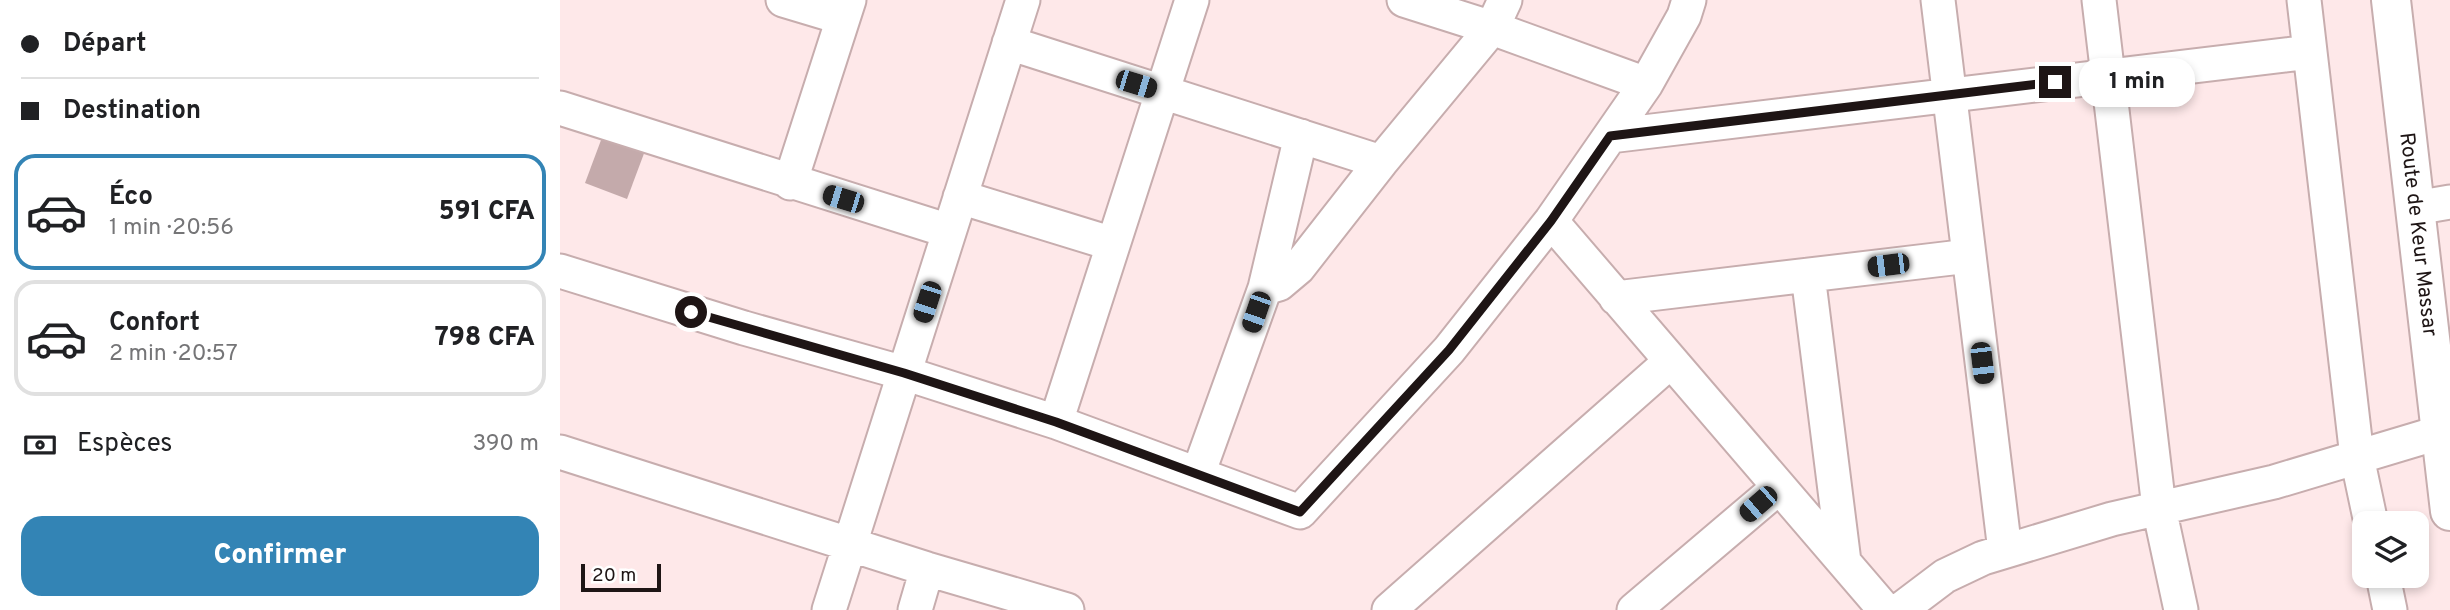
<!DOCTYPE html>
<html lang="fr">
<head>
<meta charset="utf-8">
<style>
  :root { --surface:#fff; --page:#f6f6f6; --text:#202124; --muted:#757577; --line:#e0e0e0; --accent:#3384b5 }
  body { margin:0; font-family:Overpass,sans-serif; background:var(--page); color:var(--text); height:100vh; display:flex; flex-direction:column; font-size:26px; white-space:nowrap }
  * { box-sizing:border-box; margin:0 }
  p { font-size:23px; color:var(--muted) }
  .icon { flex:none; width:38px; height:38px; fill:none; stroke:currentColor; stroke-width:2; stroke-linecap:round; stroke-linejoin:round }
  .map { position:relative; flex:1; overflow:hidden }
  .panel { display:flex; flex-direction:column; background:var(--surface); width:560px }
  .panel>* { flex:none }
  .banner { display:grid; align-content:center; height:154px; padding:0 21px; background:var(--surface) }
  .tools { position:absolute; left:1792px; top:511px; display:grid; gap:14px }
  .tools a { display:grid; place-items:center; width:77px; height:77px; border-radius:14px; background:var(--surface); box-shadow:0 4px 10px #0003; font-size:35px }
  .scale { position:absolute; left:21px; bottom:18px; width:80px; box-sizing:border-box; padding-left:7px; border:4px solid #1e1515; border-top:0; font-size:19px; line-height:24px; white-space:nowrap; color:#1e1515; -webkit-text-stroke:5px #fff; paint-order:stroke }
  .end { position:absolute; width:32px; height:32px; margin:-16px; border:9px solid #1e1515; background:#fff; box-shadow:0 0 0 4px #fff }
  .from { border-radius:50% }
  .bubble { position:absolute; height:49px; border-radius:21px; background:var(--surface); box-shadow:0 4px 10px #0003; font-size:23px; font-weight:800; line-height:49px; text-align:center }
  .car { position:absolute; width:21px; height:42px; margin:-21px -10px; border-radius:9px; box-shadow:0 0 5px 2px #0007; background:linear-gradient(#222 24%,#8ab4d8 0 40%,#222 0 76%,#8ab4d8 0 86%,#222 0) }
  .banner b { display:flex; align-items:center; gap:24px; height:66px; font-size:26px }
  .banner b+b { border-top:2px solid var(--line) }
  .banner i { width:18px; height:18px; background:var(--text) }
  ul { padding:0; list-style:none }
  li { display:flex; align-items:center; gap:21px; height:116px; margin:0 14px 10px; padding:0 7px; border:4px solid var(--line); border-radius:21px }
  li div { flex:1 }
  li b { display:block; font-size:26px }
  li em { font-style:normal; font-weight:800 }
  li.selected { border-color:var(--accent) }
  li>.icon { width:63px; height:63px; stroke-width:1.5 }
  .pay { display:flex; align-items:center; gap:18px; height:77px; padding:0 21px; font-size:26px }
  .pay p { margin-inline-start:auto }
  .cta { display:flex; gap:14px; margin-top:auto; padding:14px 21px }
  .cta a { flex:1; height:80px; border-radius:21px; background:var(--accent); color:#fff; font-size:28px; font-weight:800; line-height:80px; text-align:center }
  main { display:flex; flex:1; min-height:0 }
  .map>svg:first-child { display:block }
</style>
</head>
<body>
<main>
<section class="panel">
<div class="banner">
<b><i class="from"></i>Départ</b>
<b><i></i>Destination</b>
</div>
<ul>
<li class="selected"><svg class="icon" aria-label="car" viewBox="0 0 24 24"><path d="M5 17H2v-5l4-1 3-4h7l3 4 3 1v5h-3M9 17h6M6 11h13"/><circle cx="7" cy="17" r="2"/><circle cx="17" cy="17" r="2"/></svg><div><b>Éco</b><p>1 min · 20:56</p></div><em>591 CFA</em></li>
<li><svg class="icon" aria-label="car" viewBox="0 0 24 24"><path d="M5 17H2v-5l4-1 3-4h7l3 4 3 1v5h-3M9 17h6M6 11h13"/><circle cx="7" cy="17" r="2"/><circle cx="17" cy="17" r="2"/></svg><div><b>Confort</b><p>2 min · 20:57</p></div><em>798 CFA</em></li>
</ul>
<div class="pay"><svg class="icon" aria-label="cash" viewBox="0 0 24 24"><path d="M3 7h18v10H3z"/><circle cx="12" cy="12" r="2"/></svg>Espèces<p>390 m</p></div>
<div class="cta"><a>Confirmer</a></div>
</section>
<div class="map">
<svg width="1890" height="610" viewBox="0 0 1890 610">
  <rect width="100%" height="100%" fill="#fee8e9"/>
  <!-- building -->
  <path fill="#c4aaab" d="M47,124L89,140L67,199L25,183Z"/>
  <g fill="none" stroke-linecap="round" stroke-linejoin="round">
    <!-- street casing -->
    <g stroke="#c7adae" stroke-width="37">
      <path id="street" d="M223,0L283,18
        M844,0L932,28L1086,84
        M1378,0L1445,551
        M1539,0L1599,508L1621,610
        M1744,0L1797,457L1811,523
        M449,43L821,162
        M0,108L389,231
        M1050,136L1750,52
        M230,183L289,0
        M400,197L553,244
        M1855,208L1890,202
        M991,221L1325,610
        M0,271L184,328L344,373L496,422L740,512L889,350L991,221L1086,84L1124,16L1129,0
        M1248,275L1284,562
        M705,288L719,284L738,268L821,162L932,28L945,0
        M1056,298L1409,256
        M496,422L632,0
        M0,452L367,569L507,610
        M638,474L705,288L741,136
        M1823,576L1830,610
        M269,610L463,0
        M355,610L367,569
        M829,610L1111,361
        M1074,610L1219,487
        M1340,610L1385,576L1423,558L1552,519L1714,482L1881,432"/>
    </g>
    <!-- primary casing -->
    <g stroke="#c7adae" stroke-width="42">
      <g id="primary">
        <path id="s1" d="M1831,0L1890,511"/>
      </g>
    </g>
    <!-- street -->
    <use href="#street" stroke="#fff" stroke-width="33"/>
    <!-- primary -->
    <use href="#primary" stroke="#fff" stroke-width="38"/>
  </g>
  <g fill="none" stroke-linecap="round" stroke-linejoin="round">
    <!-- route -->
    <path stroke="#1e1515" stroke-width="9" d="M131,312L344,373L496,422L740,512L889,350L991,221L1050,136L1495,82"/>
  </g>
  <g text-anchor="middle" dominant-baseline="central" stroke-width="7" stroke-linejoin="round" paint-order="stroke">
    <!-- street labels -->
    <g font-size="21" fill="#1e1515" stroke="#fff">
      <text stroke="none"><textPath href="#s1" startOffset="236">Route de Keur Massar</textPath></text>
    </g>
  </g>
</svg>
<div class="tools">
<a><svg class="icon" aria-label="layers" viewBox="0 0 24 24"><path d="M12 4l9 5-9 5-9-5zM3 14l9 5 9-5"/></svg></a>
</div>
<div class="scale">20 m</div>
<i class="end from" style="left:131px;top:312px"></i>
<i class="end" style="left:1495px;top:82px"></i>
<div class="bubble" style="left:1519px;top:58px;width:116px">1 min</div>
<i class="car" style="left:576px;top:84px;rotate:107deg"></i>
<i class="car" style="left:283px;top:199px;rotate:287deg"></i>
<i class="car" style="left:1328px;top:265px;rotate:263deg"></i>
<i class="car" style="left:367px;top:302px;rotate:198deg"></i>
<i class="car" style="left:696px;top:312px;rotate:199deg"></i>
<i class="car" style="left:1422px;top:363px;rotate:173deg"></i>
<i class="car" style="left:1198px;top:504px;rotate:229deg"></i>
</div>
</main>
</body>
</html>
